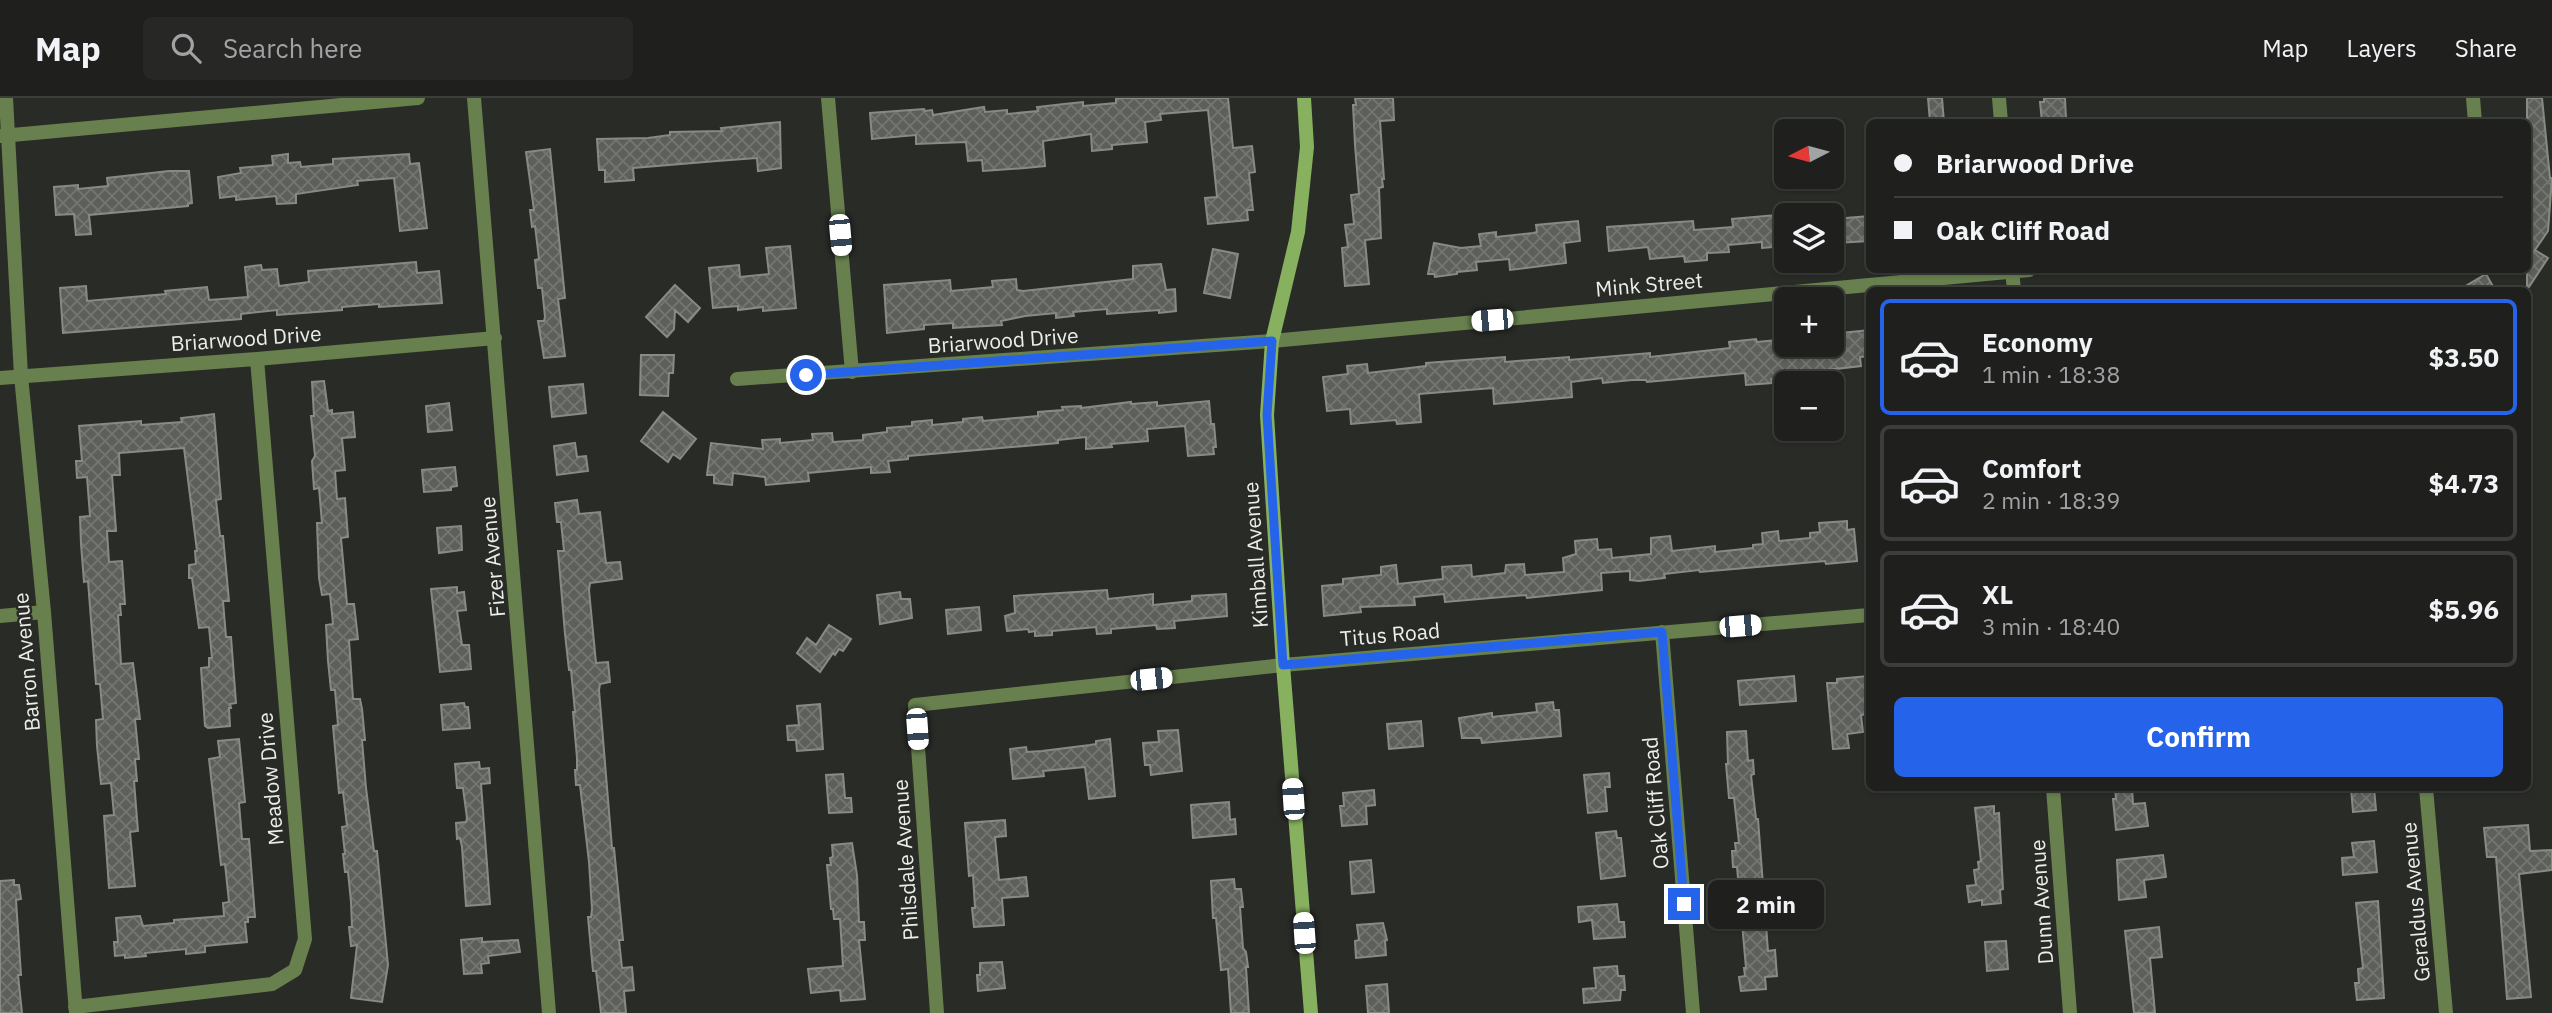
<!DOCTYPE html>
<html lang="en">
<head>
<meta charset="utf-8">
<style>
  :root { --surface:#1f201d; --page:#272826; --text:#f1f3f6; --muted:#a1a3a4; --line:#3c3e3b; --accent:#2563eb }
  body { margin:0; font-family:"IBM Plex Sans",sans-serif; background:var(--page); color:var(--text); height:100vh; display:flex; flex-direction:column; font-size:26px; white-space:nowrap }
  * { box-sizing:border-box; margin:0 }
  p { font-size:23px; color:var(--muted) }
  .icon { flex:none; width:38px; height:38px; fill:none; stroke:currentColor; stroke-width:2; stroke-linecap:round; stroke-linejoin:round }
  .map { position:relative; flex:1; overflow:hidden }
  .side { position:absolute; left:1866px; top:189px; width:665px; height:504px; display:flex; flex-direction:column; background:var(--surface); border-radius:10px; box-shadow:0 2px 5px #0004,0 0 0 2px var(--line) }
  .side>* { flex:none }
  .top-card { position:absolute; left:1866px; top:21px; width:665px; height:154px; border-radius:10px; box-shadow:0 2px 5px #0004,0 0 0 2px var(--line); display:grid; align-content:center; height:154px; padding:0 28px; background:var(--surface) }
  .needle { width:46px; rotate:264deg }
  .fabs { position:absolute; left:1774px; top:21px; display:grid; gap:14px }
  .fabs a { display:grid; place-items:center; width:70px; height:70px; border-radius:10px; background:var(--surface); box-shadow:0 2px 5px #0004,0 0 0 2px var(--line); font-size:35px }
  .end { position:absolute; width:32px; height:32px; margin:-16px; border:9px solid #2563eb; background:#fff; box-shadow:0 0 0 4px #fff }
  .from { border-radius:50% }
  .bubble { position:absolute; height:49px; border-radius:10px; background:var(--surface); box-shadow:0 2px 5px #0004,0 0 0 2px var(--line); font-size:23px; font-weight:700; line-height:49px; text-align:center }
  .car { position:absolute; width:21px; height:42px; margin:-21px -10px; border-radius:9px; box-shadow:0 0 5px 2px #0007; background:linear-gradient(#fff 24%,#345 0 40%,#fff 0 76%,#345 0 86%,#fff 0) }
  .top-card b { display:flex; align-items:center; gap:24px; height:66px; font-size:26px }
  .top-card b+b { border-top:2px solid var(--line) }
  .top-card i { width:18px; height:18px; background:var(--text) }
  ul { padding:12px 0 0; list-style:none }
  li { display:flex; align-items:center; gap:21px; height:116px; margin:0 14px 10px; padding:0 14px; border:4px solid var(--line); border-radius:10px }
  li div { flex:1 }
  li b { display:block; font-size:26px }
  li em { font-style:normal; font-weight:700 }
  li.current { border-color:var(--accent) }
  li>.icon { width:63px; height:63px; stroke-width:1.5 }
  .primary-button { display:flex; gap:14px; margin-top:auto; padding:14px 28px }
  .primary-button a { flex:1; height:80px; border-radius:10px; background:var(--accent); color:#fff; font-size:28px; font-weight:700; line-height:80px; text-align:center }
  header { display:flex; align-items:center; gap:42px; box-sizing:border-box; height:98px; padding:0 35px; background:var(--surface); border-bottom:2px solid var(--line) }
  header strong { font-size:33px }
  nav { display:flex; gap:38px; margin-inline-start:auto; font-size:24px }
  .search { width:490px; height:63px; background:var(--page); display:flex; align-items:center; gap:18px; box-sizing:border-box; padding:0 24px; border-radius:10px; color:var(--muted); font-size:26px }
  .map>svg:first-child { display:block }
</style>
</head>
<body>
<header>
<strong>Map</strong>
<div class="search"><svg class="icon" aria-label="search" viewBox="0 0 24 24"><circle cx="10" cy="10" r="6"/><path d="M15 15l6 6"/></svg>Search here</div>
<nav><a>Map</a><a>Layers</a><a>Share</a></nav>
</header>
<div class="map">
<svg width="2552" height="915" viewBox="0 0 2552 915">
  <defs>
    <pattern id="building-cross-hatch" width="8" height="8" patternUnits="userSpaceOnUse" patternTransform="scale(1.75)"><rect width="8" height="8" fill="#5c5f5a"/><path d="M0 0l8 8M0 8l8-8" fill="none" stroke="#747672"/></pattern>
  </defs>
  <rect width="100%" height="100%" fill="#292b27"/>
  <!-- building -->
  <path fill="url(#building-cross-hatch)" stroke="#878a85" stroke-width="2" d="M1116,0H1228L1233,50L1252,48L1255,74L1249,75L1253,112H1247L1248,122L1208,126L1205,100L1217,99L1208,12L1160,16L1161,22L1145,24L1147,44L1112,47V51L1092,53L1091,36L1043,43L1045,68L1025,70L983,73L982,62L968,63L966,44L916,46V37L872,41L870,15L924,11L925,13L932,12L933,17L984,9L985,14L1007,12V16L1038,13L1037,9L1064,6L1083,4V8L1116,5Z
    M1355,0H1393L1394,22L1380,23L1384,81H1382L1383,89L1379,90L1381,140L1365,142L1369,186L1345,188L1342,150L1348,149L1345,127L1354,126L1351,97L1359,96L1355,47L1353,7H1356Z
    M1928,0H1942L1944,24H1930Z
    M2044,0H2065L2066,21L2042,24L2040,4H2044Z
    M2527,0H2542L2550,80H2552L2548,133L2535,152L2548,160L2527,192V102L2532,64H2527Z
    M780,24L781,70L758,73L757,60L717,63L633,70L634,82L605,84V72H599L597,41L648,40L670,37V34L722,33L721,30Z
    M550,51L565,200L558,201L565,258L544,260L538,223H544L545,219L542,190H538L535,162L539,161L535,128L532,129L530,112H534L526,54Z
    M288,56V65L300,64L301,69L333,66V61L409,56L410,66L419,65L427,130L400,133L394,80L357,83L358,87L296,96V105L277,106L276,98L236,102V98L220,100L218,79L241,75L240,70L273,67L272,58Z
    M169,73H189L192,105L188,106V108L89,117L91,136L76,137L74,116L56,117L54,89L78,87V91L108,88L107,80Z
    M1776,117L1777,127L1787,126V148L1762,150V144L1728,147L1729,154L1707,155V162L1685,164L1684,158L1650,161L1648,149L1609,153L1607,129L1693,123L1694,132L1733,129L1732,121Z
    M1869,118V143L1836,145L1834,121Z
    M1578,123L1580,143L1564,145L1566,165L1510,172L1509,161L1476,164L1477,172L1457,174V176L1435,179L1434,176H1428L1434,145L1461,150L1481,148L1479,136L1496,134V139L1533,135L1537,134L1536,127Z
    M790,148L796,210L763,213V209L738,212V208L713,210L709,170L739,167L740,179L769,176L766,150Z
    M1213,151L1238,156L1230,200L1204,195Z
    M416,164L417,175L439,173L442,205L379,209V206L342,209V212L277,217V212L241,216V221L63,235L60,190L86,188L87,203L166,196L165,193L207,189L209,202L248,199L245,169L261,167L262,172L277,171L279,188L309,184L308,173Z
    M1161,166L1166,192L1175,191L1176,213L1159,215V212L1107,216V211L1073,214L1074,218L1056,220V215L1025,218L1001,223L1002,227L953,230V225L924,227V231L887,235L884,187L950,182L951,193L993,189L992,183L1016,181L1017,192L1023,193L1133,181V168Z
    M2486,176L2495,192H2459Z
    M675,187L700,210L688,224L675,212L674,231L667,239L646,219Z
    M1869,232V258L1860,259L1861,268L1827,272V275L1771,281L1772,285L1746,287L1745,275L1647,284L1646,282H1632L1603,285L1602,280L1571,284L1572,299L1494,306L1493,290L1419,296L1421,324L1397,326L1396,322L1351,326L1350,311L1327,313L1323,279L1348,276L1347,268L1367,266L1368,275L1426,268V265L1505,259V264L1569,259V262L1650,255V259L1730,250L1729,244L1756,241L1757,244L1787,241V247H1832V236Z
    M641,257H674L673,275H669L668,298L640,297Z
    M324,283L328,313L332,312V316L353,314L355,339L342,340L345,372L335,373L337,401L345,400L348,439L341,440L347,506H354L358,541L349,542L353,601H360L362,611L365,642H362L366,690L374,753H377L388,867L382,904L351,900L357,847L351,848L349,829H352L351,804L348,774H345L343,756H345L342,729L347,728L343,694L339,695L333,628L338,627L335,592H331L328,563L326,527L333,526L330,496L322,497L319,480L317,425H322L319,390L314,391L312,363L315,358L311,318H314L312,284Z
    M583,286L586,315L552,319L549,289Z
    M1209,303L1211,326H1214L1216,349H1213L1214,356L1188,358L1185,328L1147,331L1148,343L1111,346L1112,349L1086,351V339L1058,342V345L908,358V361L888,363L890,374L871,375V369L808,375L809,383L766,387L765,379L733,375L732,387L714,385V377H707L711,345L763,351L762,342L780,341V345L813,342L812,336L832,335L833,344L863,342V337L887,334V330L912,328V324L932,322V327L963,324V321L982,319L983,323L1038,318V314L1063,312L1062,309L1081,308V310L1131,304V306L1157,304V308Z
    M449,305L452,332L428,334L426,308Z
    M663,314L696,341L680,361L673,356L668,364L641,343Z
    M214,316L221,401L216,402L220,438H223L229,503H223L226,539H231L236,605L230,606L231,610H229L230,628L208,630L205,628L201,570L209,569V560H212L209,529L199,530L192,480H189V467L196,466L195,453H197L184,350L119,355L120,377H112L116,433H107L109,464L122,463L125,506H120L121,517H118L121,566L133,565L140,621H135L139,661H135L137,683H134L138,733L130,734L135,788L109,790L104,718L114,717L111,685L101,686L97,648L96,622L103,621L100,586H96L88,483L84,484L81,446L80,419L90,418L87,379L77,380L76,363H82L79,328L141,323V327L182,324L181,320Z
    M575,345L577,359L586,358L588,373L557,377L554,348Z
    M455,369L457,388L451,389V392L424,394L422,372Z
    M577,402L579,416L600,414L606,465L620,464L622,481L590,485L589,492L596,565L608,564L610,584L600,586L599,592L612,750H614L623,842H619L622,870L632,869L634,892L624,893L626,915H601L596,873H593L591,852L588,819H591L592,811L589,764L580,687H576L575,672H577V660L573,614H575L571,572H569L565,536L558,453H564L561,424H557L555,405Z
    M1847,423V432L1854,431L1857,463L1826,466L1825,463L1700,474L1699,472L1664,476L1665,480L1639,483L1630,482V473L1601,475L1602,492L1527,500L1526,497L1445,504L1444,496L1414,499L1415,507L1360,509L1361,514L1324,518L1322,488L1343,486V481L1381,477V469L1396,467L1398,486L1443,481L1442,469L1471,467L1472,479L1505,475L1506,467L1524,466L1525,477L1564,474L1563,460L1576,456L1575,443L1597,441L1598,452L1611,451L1612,460L1651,456V440L1670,438L1672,453L1715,448V454L1753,450V447L1763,446L1762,435L1778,433L1779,443L1810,440V435L1820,434L1819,425Z
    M461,428L462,452L439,455L437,430Z
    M457,489V495L464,494L466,512L457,513L462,547H469L471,571L440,574L431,491Z
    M1107,492L1108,501L1153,496V507L1192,503V498L1226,496L1227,518L1174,523L1175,530L1157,531L1156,527L1111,531V535L1097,536L1096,529L1052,533V537L1035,538V533L1029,534L1028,531L1007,533L1005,518L1015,515L1014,498Z
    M900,494L901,501H910L912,520L880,526L877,497Z
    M979,509L981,532L948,536L946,512Z
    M829,527L851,541L843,553L839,551L835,557L833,555L820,574L797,555L807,540L816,547Z
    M1794,578L1796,603L1740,607L1738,583Z
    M1868,578L1869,616L1861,617L1863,634L1847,636L1849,650L1833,651L1827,585H1837V581Z
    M1553,604L1554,612H1559L1561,638L1482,645L1481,640H1462L1459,620L1492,615V619L1537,614L1536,606Z
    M464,605L465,609H468L470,630L443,632L441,607Z
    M820,606L823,651L797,653L796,642H788L787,628L799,627L797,608Z
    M1421,623L1423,648L1389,651L1387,626Z
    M1178,632L1182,673L1151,677L1150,667H1145L1143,645L1159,644L1158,633Z
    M1746,633L1748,663L1753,662L1754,676L1751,677L1756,721H1758L1768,853L1775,852L1777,878L1765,879L1766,891L1741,893L1739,879L1745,878L1744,870H1746L1737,769H1733L1732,753H1736L1735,745H1739L1734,700H1729L1726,666H1728L1727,634Z
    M239,641L245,704L239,705L242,741H249L255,819H248V824H245L247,844L205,848V854L186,856V851L145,855L146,858L125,860V857L115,858L114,844H118L116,820L140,818L143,828L174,825V822L224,818L223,805L229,804L225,766L221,767L209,661L220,659L218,643Z
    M1110,641L1115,698L1089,701L1085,669L1043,673L1044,678L1013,681L1010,651L1026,649L1027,654L1042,653L1090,647L1096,646V643Z
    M479,664L480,671L489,670L490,685L481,686L490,806L466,808L462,749L460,740L457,741L456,725L466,724L467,720L463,690H457L455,666Z
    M1609,675L1610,689H1605L1607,713L1588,715L1584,677Z
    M843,676L845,700H851L852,714L829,715L826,677Z
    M2115,690H2132L2133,706L2145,705L2148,728L2116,732L2113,701H2116Z
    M2351,690H2374L2376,712L2353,714Z
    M1374,692L1375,707L1366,708L1367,726L1342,728L1340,708H1344L1343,695Z
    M1229,704L1230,722L1235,721L1236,736L1193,740L1191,707Z
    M1994,708V716L1999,715L2003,791L2000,792L2001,805L1982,807V802L1969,804L1967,788L1976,787L1974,772L1979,771L1978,764L1981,763L1975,710Z
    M1005,722L1006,738L995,739L999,782L1026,779L1028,798L1002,800L1004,827L974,829L972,810H975L973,777L969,778L965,725Z
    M2528,727L2530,753L2552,752V772L2519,776L2531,899L2507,901L2496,759H2487L2484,730Z
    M1616,733L1617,740H1621L1625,778L1601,781L1596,735Z
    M2374,743L2377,774L2343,777L2342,760L2354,759L2352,745Z
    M852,745L857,777L859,824H864L865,842H859L865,901L841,903L840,892L811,895L808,871L843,868L840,821H834L833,811H831L827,767H831L830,760L833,759L832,747Z
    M2163,757L2166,779L2144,782L2146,799L2119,802L2117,762Z
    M1371,762L1374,794L1352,796L1350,764Z
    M1234,781L1235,791H1241L1243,809H1240L1243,850L1246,854L1248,869H1246L1249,915H1231L1228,871L1221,872L1216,820H1213L1211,783Z
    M14,782V787H19L21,801L16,802L21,877H18L22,915H0V783Z
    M2378,803L2384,900L2357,902L2355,885H2359L2358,871L2363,870L2356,805Z
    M1617,806L1619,824H1624L1625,839L1594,841L1592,822L1579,824L1578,809Z
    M1383,825L1387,842L1385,843L1386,857L1356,860L1355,843L1359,842L1357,827Z
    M2159,829L2162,859L2150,860L2155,915H2134L2125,833Z
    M482,840V844L518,842L520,854L488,858L489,865L481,866L482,875L464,876L461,842Z
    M2006,843L2008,871L1987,873L1985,844Z
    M1002,864L1005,890L978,893L977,877H980V865Z
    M1617,868L1618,878H1624L1625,892H1621L1620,902L1584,905L1583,891L1596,890L1594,870Z
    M1387,886L1389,915H1368L1366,888Z"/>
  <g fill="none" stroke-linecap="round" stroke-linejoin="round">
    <!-- street -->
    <path stroke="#67804e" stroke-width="14" d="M6,0L21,278L44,514L76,915
      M474,0L549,915
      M828,0L852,274
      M1999,0L2001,24
      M2473,0L2475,24
      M1,38L418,0
      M2012,172L2014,192
      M0,280L257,261L495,240
      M737,281L1272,243L2029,172
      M0,518L44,514
      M1662,534L1693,915
      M2053,690L2070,915
      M2426,690L2446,915
      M75,909L272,886L295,872L305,841L257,261
      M937,915L915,607L1283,567L1869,517"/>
    <!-- secondary -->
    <path stroke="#88b15f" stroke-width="14" d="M1304,0L1307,49L1298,134L1272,243L1267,317L1283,567L1311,915"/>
  </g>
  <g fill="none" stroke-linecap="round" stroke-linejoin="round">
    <!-- route -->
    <path stroke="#2563eb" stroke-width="9" d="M806,277L1272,243L1267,317L1283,567L1662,534L1684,806"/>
  </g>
  <g text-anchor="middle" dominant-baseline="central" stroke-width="5" stroke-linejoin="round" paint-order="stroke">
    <!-- street labels -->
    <g font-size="21" fill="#eceeeb" stroke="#292b27">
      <text transform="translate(1649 186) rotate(-5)">Mink Street</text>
      <text transform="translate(246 240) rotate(-4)">Briarwood Drive</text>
      <text transform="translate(1003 242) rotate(-4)">Briarwood Drive</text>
      <text transform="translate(1255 457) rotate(-94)">Kimball Avenue</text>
      <text transform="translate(492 459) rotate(-95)">Fizer Avenue</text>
      <text transform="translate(1390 536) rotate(-5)">Titus Road</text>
      <text transform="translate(26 564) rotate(-95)">Barron Avenue</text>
      <text transform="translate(270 681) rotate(-95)">Meadow Drive</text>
      <text transform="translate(1655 705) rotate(-95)">Oak Cliff Road</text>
      <text transform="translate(905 762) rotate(-94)">Philsdale Avenue</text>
      <text transform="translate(2041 804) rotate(-94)">Dunn Avenue</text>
      <text transform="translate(2415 804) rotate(-95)">Geraldus Avenue</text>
    </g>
  </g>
</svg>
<div class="fabs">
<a><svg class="needle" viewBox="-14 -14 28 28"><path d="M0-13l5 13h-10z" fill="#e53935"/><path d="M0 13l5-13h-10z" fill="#a1a3a4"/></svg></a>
<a><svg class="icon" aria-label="layers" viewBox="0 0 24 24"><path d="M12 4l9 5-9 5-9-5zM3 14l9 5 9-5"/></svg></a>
<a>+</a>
<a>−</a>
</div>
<i class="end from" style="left:806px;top:277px"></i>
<i class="end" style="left:1684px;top:806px"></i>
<div class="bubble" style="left:1708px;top:782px;width:116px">2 min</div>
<i class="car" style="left:840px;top:137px;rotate:175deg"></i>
<i class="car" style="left:1492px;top:222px;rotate:265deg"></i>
<i class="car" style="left:1740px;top:528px;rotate:85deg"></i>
<i class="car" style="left:1151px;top:581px;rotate:84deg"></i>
<i class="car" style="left:917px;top:631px;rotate:176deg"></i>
<i class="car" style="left:1293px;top:701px;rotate:356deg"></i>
<i class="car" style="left:1304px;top:835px;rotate:356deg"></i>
<div class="top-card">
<b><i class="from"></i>Briarwood Drive</b>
<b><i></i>Oak Cliff Road</b>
</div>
<section class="side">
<ul>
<li class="current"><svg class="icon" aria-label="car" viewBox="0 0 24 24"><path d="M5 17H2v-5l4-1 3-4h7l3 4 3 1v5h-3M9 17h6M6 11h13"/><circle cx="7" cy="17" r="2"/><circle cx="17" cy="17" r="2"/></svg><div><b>Economy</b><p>1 min · 18:38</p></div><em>$3.50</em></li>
<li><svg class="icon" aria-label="car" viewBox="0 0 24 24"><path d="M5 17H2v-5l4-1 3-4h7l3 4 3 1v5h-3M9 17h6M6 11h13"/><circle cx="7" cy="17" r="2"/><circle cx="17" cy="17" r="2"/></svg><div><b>Comfort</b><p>2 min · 18:39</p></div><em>$4.73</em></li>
<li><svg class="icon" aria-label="car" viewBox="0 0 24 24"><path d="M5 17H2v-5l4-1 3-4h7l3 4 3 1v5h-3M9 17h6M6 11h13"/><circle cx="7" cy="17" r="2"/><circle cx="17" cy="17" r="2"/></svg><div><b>XL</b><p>3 min · 18:40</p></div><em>$5.96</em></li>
</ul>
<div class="primary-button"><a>Confirm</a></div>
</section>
</div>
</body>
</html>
